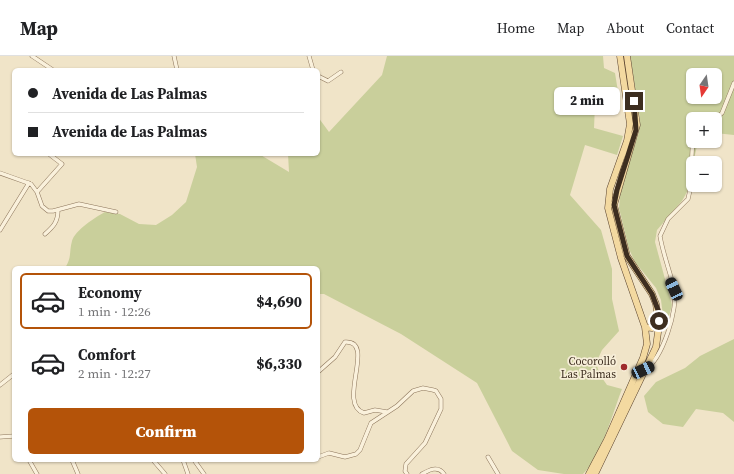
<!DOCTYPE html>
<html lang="en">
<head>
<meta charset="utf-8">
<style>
  :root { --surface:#fff; --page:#f6f6f6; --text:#202124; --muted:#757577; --line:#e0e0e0; --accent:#b45309 }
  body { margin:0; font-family:"Source Serif 4",serif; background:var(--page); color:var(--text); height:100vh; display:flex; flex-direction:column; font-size:15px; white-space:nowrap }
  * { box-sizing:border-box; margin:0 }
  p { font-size:13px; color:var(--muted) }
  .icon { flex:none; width:22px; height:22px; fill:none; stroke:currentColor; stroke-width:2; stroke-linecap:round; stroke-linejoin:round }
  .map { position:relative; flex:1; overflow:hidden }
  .details { position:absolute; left:12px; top:210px; width:308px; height:196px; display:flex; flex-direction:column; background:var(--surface); border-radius:6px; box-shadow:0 1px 3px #0004 }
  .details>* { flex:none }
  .hud { position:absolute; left:12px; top:12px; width:308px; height:88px; border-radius:6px; box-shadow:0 1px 3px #0004; display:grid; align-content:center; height:88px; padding:0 16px; background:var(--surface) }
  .needle { width:26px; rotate:193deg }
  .tools { position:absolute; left:686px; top:12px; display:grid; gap:8px }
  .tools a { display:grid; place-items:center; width:36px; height:36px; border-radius:6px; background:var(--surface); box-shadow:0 1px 3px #0004; font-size:20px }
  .end { position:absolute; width:18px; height:18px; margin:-9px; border:5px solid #3d2e20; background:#fff; box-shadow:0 0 0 2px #fff }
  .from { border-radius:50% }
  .bubble { position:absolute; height:28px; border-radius:6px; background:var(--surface); box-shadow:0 1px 3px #0004; font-size:13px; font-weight:800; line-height:28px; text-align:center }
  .car { position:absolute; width:12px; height:24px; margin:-12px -6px; border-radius:5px; box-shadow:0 0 3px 1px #0007; background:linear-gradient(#222 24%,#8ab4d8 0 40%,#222 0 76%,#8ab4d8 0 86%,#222 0) }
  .hud b { display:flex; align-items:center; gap:14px; height:38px; font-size:15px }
  .hud b+b { border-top:1px solid var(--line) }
  .hud i { width:10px; height:10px; background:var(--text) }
  ul { padding:7px 0 0; list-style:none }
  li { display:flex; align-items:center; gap:12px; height:56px; margin:0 8px 6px; padding:0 8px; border:2px solid transparent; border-radius:6px }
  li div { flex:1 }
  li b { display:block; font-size:15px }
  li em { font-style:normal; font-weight:800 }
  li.on { border-color:var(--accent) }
  li>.icon { width:36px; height:36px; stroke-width:1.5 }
  .button { display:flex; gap:8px; margin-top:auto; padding:8px 16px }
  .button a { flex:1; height:46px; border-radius:6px; background:var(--accent); color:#fff; font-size:16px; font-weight:800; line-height:46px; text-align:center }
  header { display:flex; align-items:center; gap:24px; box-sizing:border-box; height:56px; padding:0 20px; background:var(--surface); border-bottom:1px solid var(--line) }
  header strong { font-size:19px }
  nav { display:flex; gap:22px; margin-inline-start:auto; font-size:14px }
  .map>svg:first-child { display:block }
</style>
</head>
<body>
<header>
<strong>Map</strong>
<nav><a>Home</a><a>Map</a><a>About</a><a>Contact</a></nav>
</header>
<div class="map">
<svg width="734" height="418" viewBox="0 0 734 418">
  <rect width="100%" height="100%" fill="#f0e4c8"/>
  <!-- green -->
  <path fill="#c9cf9b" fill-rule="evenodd" d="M387,0H603L604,12L615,17L619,42L609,49H595L594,72L623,80L617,99L585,89L570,139L601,174L612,213V243L619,275L602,294L596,307L600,319L607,329L622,333C613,356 601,401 583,418H564L538,414L512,395L477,327L401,278L324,238H318V212H65C72,201 69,196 72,185C75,174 96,161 105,156L120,158L139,168L156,169L172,159L186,146L197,111L195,98H259L289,116L288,98H318V61L329,76L382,19Z
    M630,0H734V79L715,77V63H693V85H698L687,136L682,145L657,174L655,186L672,249L665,275L661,244L656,232L635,206L629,193L619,152L621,131L639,76L640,63ZM693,19H715V41H693Z
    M734,283V366L723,357L696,353L683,371L663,368L648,356L644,340L656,326L685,312L700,300Z"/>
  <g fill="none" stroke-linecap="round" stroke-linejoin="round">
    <!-- street casing -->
    <g stroke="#8d765c" stroke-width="4.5">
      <path id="street" d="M32,0L53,14
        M174,0L177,14
        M309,0L313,14
        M318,20L328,25L341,16
        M715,63L722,57L734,27
        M0,117L31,128L37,136L42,150L48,155H53L79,148L116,156
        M37,136L62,108L49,98
        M0,174L29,127
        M45,178C53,171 58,166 58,154
        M645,313C662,305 679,251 674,233C670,215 663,198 660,180L668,163L688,143L690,134L693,79
        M318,316L335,301L345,286C377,284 336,348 364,357L375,354L387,356
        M0,329L14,318
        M0,381L14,380
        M318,401L329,397L345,401L356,398L360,394L371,367L397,350L413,335L423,332L433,334L436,335L441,343V353L425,387L406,408L405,415L407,418
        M488,401L498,418
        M29,404L37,418
        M72,404L78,418
        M153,404L165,418
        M183,404L188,418
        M194,404L204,418
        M422,418C429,414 438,409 444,418"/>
    </g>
    <!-- primary casing -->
    <g stroke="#5b4430" stroke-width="7">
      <path id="primary" d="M645,271L652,272L659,269
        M589,418L607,384L643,302L647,288L645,271L621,202L608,152L610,133L627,85L630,68L620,0
        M595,418L656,291L659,269L656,248L652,238L627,200L614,149L637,69L627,0"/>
    </g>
    <!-- street -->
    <use href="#street" stroke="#faf1dc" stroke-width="3.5"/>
    <!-- primary -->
    <use href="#primary" stroke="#f3d9a0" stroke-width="6"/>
  </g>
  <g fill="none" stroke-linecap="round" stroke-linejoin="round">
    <!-- route -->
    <path stroke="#3d2e20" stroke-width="5" d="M634,45L636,74L617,134L614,149L627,200L652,238L658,254L659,265"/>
  </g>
  <!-- markers -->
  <circle fill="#9e2a2b" stroke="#f7eed8" stroke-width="1.5" cx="624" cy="311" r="4"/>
  <g text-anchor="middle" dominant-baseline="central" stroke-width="3.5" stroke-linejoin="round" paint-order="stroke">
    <!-- poi labels -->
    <g font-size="11" fill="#3d2e20" stroke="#f7eed8" text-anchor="end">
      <text x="616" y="305">Cocorolló<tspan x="616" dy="13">Las Palmas</tspan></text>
    </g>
  </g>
</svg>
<div class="tools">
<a><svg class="needle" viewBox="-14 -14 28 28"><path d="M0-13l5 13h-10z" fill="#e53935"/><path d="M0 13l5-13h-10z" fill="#757577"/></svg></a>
<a>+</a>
<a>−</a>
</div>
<i class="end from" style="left:659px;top:265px"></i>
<i class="end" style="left:634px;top:45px"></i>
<div class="bubble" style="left:554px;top:31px;width:66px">2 min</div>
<i class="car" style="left:674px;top:233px;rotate:335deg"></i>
<i class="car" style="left:643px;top:314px;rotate:65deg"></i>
<div class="hud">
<b><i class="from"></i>Avenida de Las Palmas</b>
<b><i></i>Avenida de Las Palmas</b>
</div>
<section class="details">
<ul>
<li class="on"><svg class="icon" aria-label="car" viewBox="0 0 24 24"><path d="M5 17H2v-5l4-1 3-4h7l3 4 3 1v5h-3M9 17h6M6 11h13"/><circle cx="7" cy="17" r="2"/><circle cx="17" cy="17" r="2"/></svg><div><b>Economy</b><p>1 min · 12:26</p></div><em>$4,690</em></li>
<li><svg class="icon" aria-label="car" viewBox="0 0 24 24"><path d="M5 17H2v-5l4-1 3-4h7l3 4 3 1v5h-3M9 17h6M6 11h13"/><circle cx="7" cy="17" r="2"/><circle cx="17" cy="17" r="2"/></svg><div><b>Comfort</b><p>2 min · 12:27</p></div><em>$6,330</em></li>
</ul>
<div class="button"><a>Confirm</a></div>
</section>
</div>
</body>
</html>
